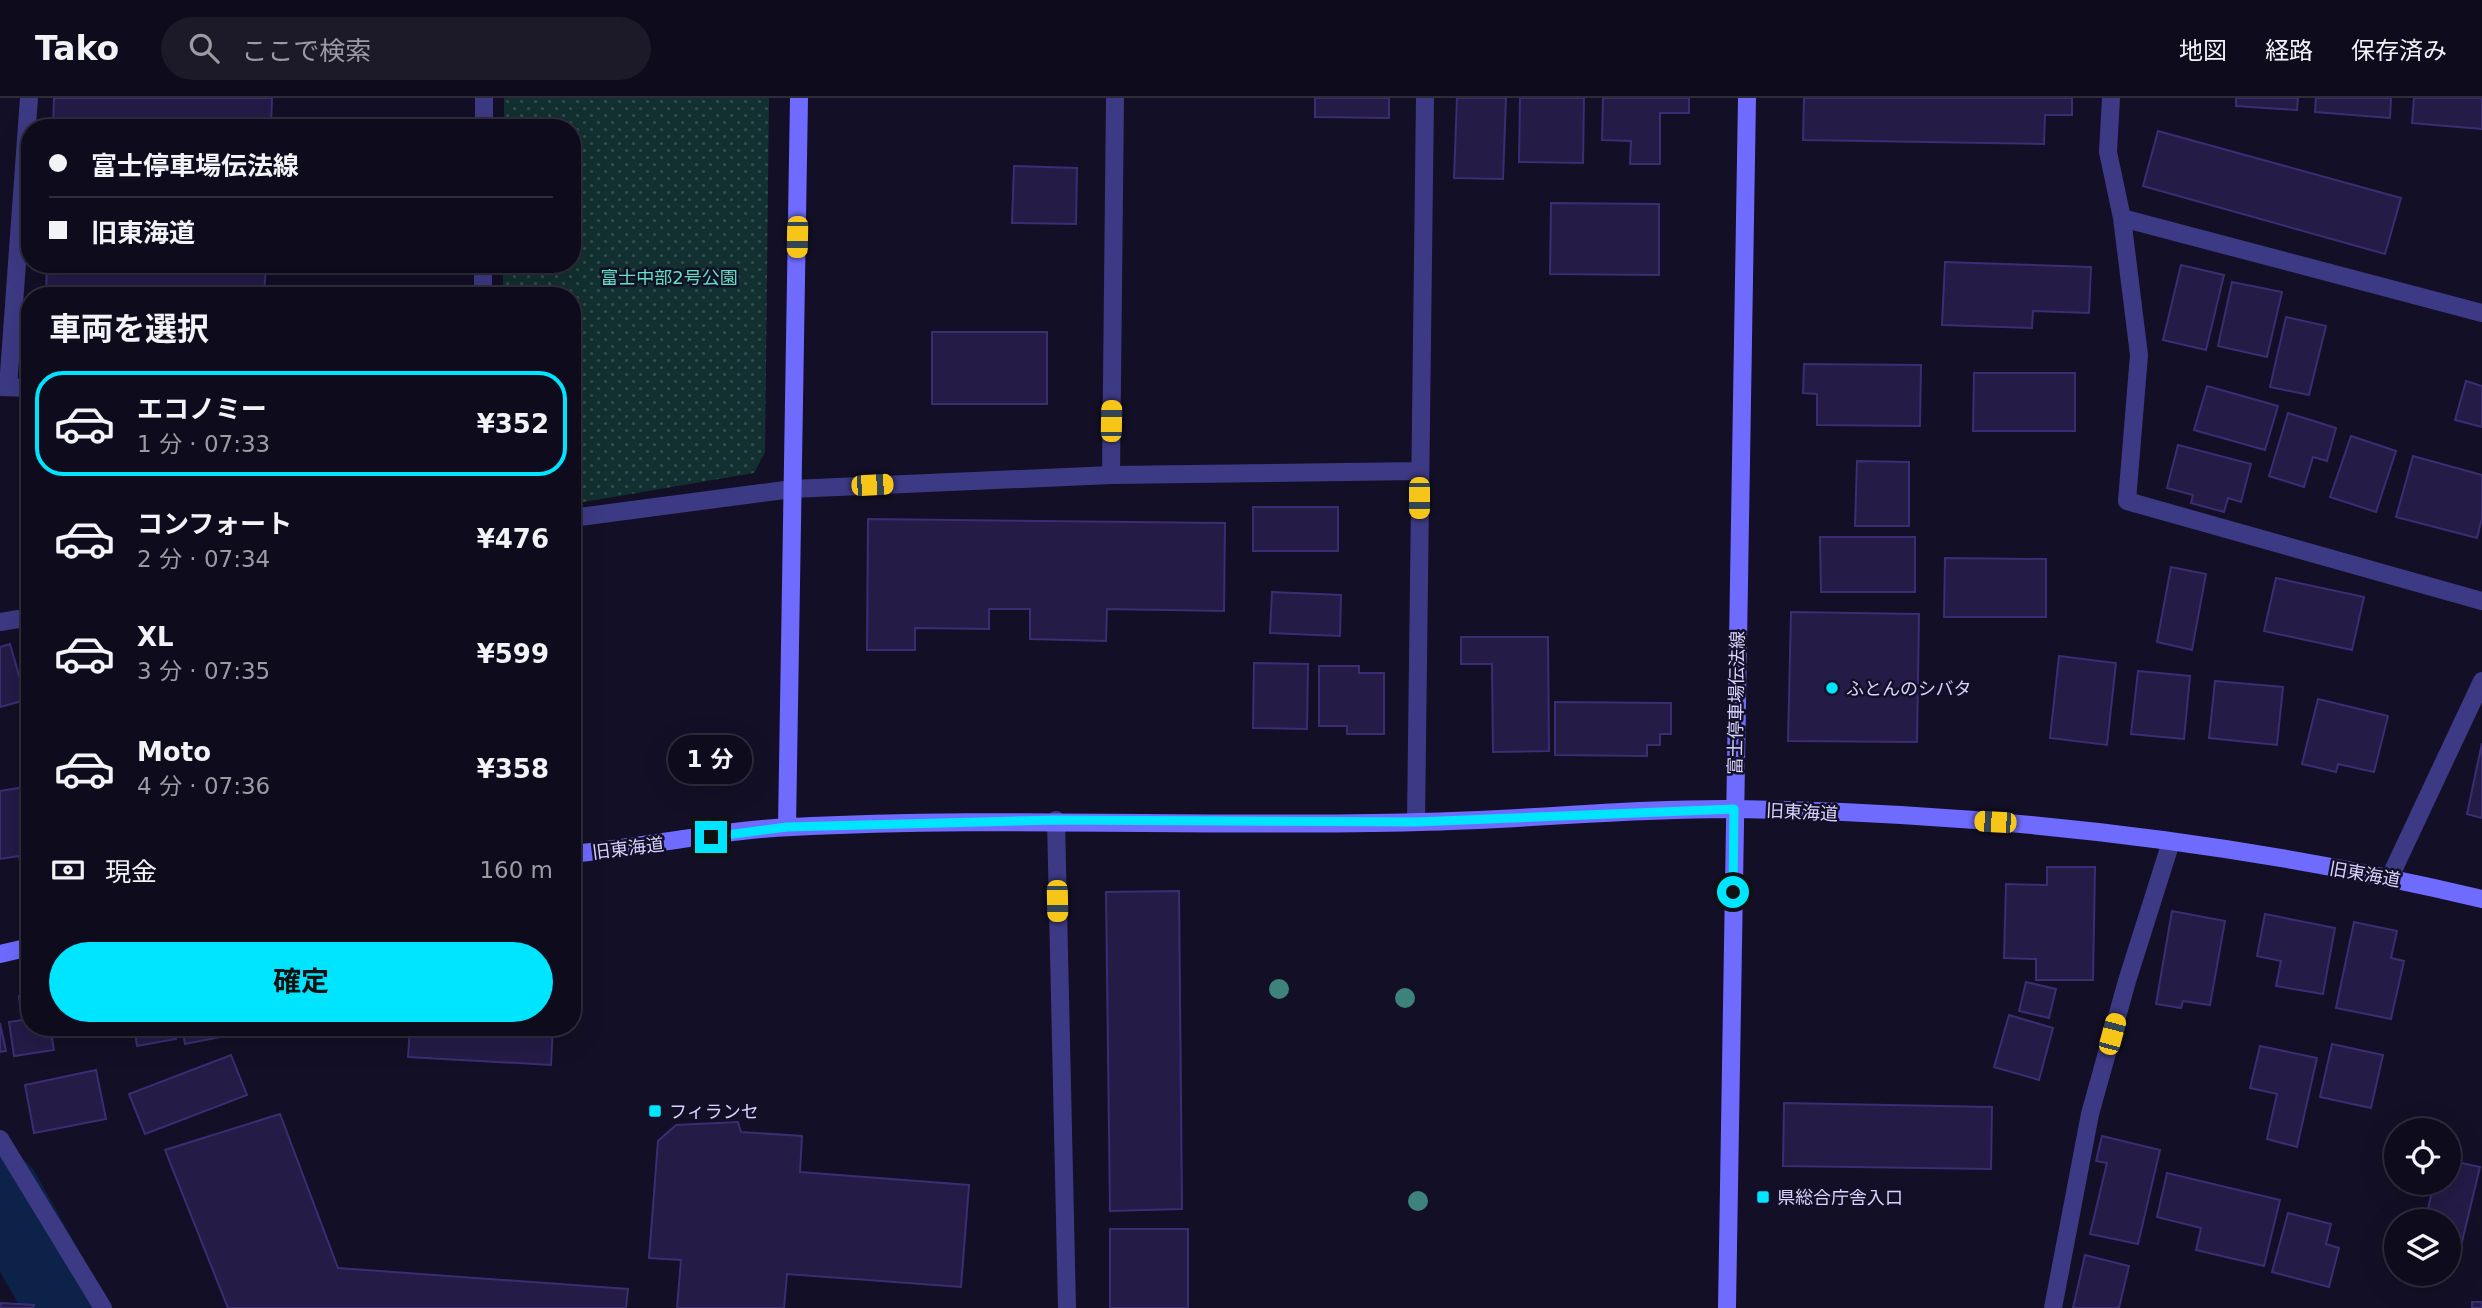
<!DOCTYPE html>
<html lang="ja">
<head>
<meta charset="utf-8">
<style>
  :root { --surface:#0e0b1c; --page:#1c1929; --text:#f1f3f6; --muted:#9b9ba3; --line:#2e2b3b; --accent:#00e5ff }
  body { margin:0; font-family:"DejaVu Sans","Noto Sans JP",sans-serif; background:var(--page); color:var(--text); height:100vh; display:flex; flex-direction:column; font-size:26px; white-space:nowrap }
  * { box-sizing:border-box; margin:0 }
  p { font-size:23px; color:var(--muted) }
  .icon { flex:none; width:38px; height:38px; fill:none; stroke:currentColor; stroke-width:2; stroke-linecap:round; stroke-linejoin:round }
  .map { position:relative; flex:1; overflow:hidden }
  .drawer { position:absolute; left:21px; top:189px; width:560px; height:749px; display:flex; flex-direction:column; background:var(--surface); border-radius:28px; box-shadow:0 7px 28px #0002,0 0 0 2px var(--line) }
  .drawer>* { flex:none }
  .guide { position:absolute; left:21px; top:21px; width:560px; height:154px; border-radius:28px; box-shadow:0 7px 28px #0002,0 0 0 2px var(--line); display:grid; align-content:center; height:154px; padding:0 28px; background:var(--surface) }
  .controls { position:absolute; left:2384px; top:1020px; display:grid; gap:14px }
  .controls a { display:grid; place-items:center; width:77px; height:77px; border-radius:50%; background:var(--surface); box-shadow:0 7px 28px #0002,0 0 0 2px var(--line); font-size:35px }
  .end { position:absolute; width:32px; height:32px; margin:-16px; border:9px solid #00e5ff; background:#111; box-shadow:0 0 0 4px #111 }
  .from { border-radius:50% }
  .bubble { position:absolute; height:49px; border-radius:24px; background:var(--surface); box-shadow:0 7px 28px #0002,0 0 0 2px var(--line); font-size:23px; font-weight:700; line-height:49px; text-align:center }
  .car { position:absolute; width:21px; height:42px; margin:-21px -10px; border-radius:9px; box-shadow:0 0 5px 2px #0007; background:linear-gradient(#f5c518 24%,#345 0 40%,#f5c518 0 76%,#345 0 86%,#f5c518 0) }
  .guide b { display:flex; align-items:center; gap:24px; height:66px; font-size:26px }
  .guide b+b { border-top:2px solid var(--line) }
  .guide i { width:18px; height:18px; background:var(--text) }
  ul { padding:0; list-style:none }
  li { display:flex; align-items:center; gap:21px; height:105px; margin:0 14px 10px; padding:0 14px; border:4px solid transparent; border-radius:28px }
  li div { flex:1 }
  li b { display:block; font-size:26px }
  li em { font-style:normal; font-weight:700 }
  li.selected { border-color:var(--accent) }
  li>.icon { width:63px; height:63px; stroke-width:1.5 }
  h2 { padding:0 28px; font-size:32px; line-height:84px }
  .pay { display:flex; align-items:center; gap:18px; height:77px; padding:0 28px; font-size:26px }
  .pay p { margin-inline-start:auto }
  .cta { display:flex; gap:14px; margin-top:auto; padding:14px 28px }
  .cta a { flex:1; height:80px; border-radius:42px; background:var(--accent); color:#111; font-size:28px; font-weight:700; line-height:80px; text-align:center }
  header { display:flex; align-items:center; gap:42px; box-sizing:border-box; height:98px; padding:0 35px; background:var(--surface); border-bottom:2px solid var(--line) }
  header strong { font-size:33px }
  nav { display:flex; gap:38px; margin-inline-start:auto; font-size:24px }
  .search { width:490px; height:63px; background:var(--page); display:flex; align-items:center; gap:18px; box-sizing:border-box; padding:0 24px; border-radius:38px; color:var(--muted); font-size:26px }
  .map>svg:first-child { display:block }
</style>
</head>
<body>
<header>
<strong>Tako</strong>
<div class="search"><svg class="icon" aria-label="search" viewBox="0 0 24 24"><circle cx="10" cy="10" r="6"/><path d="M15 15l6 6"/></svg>ここで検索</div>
<nav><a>地図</a><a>経路</a><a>保存済み</a></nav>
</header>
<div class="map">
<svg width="2482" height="1210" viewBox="0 0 2482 1210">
  <defs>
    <pattern id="park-dots" width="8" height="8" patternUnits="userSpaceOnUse" patternTransform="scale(1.75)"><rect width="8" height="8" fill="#12302f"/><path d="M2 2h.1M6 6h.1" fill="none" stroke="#344d4e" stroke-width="1.8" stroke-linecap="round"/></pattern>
  </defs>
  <rect width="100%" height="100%" fill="#130f26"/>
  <!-- park -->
  <path fill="url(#park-dots)" d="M504,0H769L765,354L754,375L572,406V198H503V166H572V30H504Z"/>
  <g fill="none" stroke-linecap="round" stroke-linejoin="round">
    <!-- river -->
    <path stroke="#0c2248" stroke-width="79" d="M0,1093L66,1210"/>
  </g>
  <!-- building -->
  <path fill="#241b47" stroke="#3b2d73" stroke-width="2" d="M54,0H272L271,30H53Z
    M1315,0H1389V20L1315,19Z
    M1457,0H1506L1503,81L1454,80Z
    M1520,0H1584L1583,65L1519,64Z
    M1603,0H1689V15H1660V66H1630L1631,43L1602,42Z
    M1804,0H2072V17H2045L2044,46L1803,42Z
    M2236,0H2298L2297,12L2236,8Z
    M2316,0H2391L2390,20L2315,14Z
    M2414,0H2482V31L2412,25Z
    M2158,33L2401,100L2385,156L2143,88Z
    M1014,68L1077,70L1076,126L1012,125Z
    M1551,105L1659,106V177L1550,176Z
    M1945,164L2091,169L2089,215L2033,213L2032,230L1942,227Z
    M47,166H266L264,198H46Z
    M2181,167L2224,177L2206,252L2163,242Z
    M2232,184L2282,194L2267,259L2218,248Z
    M2286,219L2326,228L2309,297L2270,289Z
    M932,234H1047V306H932Z
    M1804,266L1921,267L1920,328L1817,327V296L1803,295Z
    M1974,275H2075V333H1973Z
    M2466,283L2482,288V329L2455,322Z
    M2207,288L2278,308L2265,352L2194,332Z
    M2288,315L2336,330L2327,363L2313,359L2304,389L2269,378Z
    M2351,338L2396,353L2376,414L2330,399Z
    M2178,347L2251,366L2241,404L2228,400L2224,414L2191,405L2193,397L2167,390Z
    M2413,358L2482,377V420L2477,440L2396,419Z
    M1857,363L1909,364V428H1855Z
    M1253,409H1338V453H1253Z
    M868,421L1225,425L1224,513L1107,511L1106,543L1030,541V511H989V531L915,530V552H867Z
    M1820,439H1915V494H1821Z
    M1945,460L2046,461V519H1944Z
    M2171,469L2206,476L2192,552L2157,544Z
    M2276,480L2364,499L2352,552L2264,533Z
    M1272,494L1341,497L1340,538L1270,535Z
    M1791,514L1919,516L1917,644L1788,643Z
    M1461,539H1548L1549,653L1493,654L1492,566H1461Z
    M10,546L26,602L0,609V549Z
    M2059,558L2116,565L2107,647L2050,640Z
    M1254,565L1308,566L1307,631L1253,630Z
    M1319,568H1359V575H1384V636H1347V628H1319Z
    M2138,573L2190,578L2184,641L2131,636Z
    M2215,583L2283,589L2277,647L2209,640Z
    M2318,601L2388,618L2374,674L2338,666L2336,674L2302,666Z
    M1555,604L1671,605V636H1660V647H1647V658L1555,657Z
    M2482,645V720L2467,716Z
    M30,688V777L23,778L19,758L0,761V693Z
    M2047,769H2095L2093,882H2036V861L2004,860L2006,786L2047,787Z
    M1179,793L1182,1111L1110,1113L1106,794Z
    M2172,813L2225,823L2210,907L2183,903L2181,910L2156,906Z
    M2265,816L2335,830L2323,896L2276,888L2281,863L2257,858Z
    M2354,824L2397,833L2391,860L2404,863L2391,921L2336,910Z
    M2026,884L2056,891L2049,920L2019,913Z
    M30,896V929H50L54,952L14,958L9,924L22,922L19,898Z
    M2009,917L2053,930L2039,982L1994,969Z
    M0,925L6,953L0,954Z
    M114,929H174L176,941L137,948L135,935L115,939Z
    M182,929H229L230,937L185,946Z
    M410,929H553L551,967L408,959Z
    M2332,946L2383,957L2371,1010L2320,999Z
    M2260,948L2317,960L2297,1049L2267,1041L2277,996L2250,990Z
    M231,957L247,997L145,1036L129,996Z
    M96,972L106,1021L34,1035L25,987Z
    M1784,1005L1992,1009L1991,1071L1783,1068Z
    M280,1016L338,1170L628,1191L626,1210H228L165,1052Z
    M738,1024L741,1034L802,1038L800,1074L969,1087L961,1189L787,1176L784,1210H677L681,1162L649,1160L658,1043L676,1027Z
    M2102,1038L2160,1052L2138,1146L2090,1136L2107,1065L2096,1063Z
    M2448,1062L2480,1069L2460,1152L2448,1150V1124H2425L2434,1085H2448Z
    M2167,1075L2280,1102L2264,1168L2196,1152L2201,1130L2157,1119Z
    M2288,1115L2331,1126L2326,1146L2339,1150L2329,1189L2272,1174Z
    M1110,1131H1188V1210H1110Z
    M2085,1157L2129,1168L2119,1210H2073Z
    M2472,1204H2482V1210H2472Z
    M1,1205L34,1207L33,1210H0Z"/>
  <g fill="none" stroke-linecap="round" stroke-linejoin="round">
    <!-- lane -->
    <path stroke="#3d3a85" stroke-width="18" d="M8,289L29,0"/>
    <!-- street -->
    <path stroke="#3d3a85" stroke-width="18" d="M2111,0L2108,54L2122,120L2139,257L2127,403L2482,503
      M484,30V0
      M2122,120L2482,215
      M483,198V166
      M0,289L30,290
      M1111,377L1115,0
      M572,420L792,391L1111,377L1420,373
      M0,524L30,519
      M1056,722L1067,1210
      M1416,724L1425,0
      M2390,779L2482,583
      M0,1041L103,1210
      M2053,1210L2090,1016L2127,883L2171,744"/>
    <!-- secondary -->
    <path stroke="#6f6bff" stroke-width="18" d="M787,729L799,0
      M572,756C644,749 721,732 792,729C1001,718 1210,730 1419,724C1525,722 1631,710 1737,711C1987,715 2239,743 2482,801
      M0,856L30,849
      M1727,1210L1747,0"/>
  </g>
  <!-- trees -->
  <g fill="#3d827b">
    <circle cx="1279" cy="891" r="10"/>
    <circle cx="1405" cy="900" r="10"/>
    <circle cx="1418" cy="1103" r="10"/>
  </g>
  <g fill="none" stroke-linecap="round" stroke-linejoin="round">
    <!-- route -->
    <path stroke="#00e5ff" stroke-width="9" d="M711,739L787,729L1056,722L1416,724L1734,711L1733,794"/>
  </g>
  <!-- markers -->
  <g fill="#00e5ff" stroke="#130f26" stroke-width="2.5">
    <circle cx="1832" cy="590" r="7"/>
    <rect x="648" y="1006" width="14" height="14" rx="3.5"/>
    <rect x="1756" y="1092" width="14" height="14" rx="3.5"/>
  </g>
  <g text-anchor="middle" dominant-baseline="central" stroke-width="5" stroke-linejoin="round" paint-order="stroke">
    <!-- park labels -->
    <g font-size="18" fill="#5fe0c0" stroke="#130f26">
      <text x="669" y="179">富士中部2号公園</text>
    </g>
    <!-- poi labels -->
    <g font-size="18" fill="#d9d4ff" stroke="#130f26" text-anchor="start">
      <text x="1846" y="590">ふとんのシバタ</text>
      <text x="669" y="1013">フィランセ</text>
      <text x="1777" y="1099">県総合庁舎入口</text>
    </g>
    <!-- street labels -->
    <g font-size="18" fill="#d9d4ff" stroke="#130f26">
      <text transform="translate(1736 605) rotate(-89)">富士停車場伝法線</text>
      <text transform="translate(1802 714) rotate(3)">旧東海道</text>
      <text transform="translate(628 750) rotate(-7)">旧東海道</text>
      <text transform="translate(2365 776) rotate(10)">旧東海道</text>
    </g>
  </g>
</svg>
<div class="controls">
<a><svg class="icon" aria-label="locate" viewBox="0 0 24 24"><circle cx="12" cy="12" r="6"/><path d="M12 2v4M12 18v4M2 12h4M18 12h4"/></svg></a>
<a><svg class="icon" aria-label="layers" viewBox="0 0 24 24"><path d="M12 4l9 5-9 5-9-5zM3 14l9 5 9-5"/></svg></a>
</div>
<i class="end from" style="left:1733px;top:794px"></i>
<i class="end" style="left:711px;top:739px"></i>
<div class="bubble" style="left:668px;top:637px;width:84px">1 分</div>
<i class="car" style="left:797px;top:139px;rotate:181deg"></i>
<i class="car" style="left:1111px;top:323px;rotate:1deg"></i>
<i class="car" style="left:872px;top:387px;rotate:87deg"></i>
<i class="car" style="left:1419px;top:400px;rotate:180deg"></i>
<i class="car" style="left:1995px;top:724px;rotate:273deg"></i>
<i class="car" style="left:1057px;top:803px;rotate:179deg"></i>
<i class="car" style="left:2112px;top:936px;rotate:15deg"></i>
<div class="guide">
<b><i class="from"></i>富士停車場伝法線</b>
<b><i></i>旧東海道</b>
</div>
<section class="drawer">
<h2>車両を選択</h2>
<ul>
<li class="selected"><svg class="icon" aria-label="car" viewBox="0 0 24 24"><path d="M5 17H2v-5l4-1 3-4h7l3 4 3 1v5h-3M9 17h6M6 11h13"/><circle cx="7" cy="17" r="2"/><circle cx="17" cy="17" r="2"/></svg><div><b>エコノミー</b><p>1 分 · 07:33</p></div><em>¥352</em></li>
<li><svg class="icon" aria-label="car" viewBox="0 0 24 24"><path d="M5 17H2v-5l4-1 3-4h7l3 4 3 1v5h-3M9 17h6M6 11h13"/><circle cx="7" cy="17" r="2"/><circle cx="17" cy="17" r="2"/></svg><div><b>コンフォート</b><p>2 分 · 07:34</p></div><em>¥476</em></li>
<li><svg class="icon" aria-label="car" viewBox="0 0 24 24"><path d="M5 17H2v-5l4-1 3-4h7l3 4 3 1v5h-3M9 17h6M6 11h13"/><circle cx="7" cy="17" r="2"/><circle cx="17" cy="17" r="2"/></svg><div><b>XL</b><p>3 分 · 07:35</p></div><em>¥599</em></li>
<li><svg class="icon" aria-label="car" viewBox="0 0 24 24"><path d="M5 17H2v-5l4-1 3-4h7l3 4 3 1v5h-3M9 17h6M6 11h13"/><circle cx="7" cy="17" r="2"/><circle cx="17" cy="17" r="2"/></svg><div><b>Moto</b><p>4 分 · 07:36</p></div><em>¥358</em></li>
</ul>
<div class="pay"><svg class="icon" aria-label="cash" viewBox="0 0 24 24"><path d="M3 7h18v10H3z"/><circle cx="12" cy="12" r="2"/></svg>現金<p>160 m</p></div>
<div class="cta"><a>確定</a></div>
</section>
</div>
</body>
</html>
